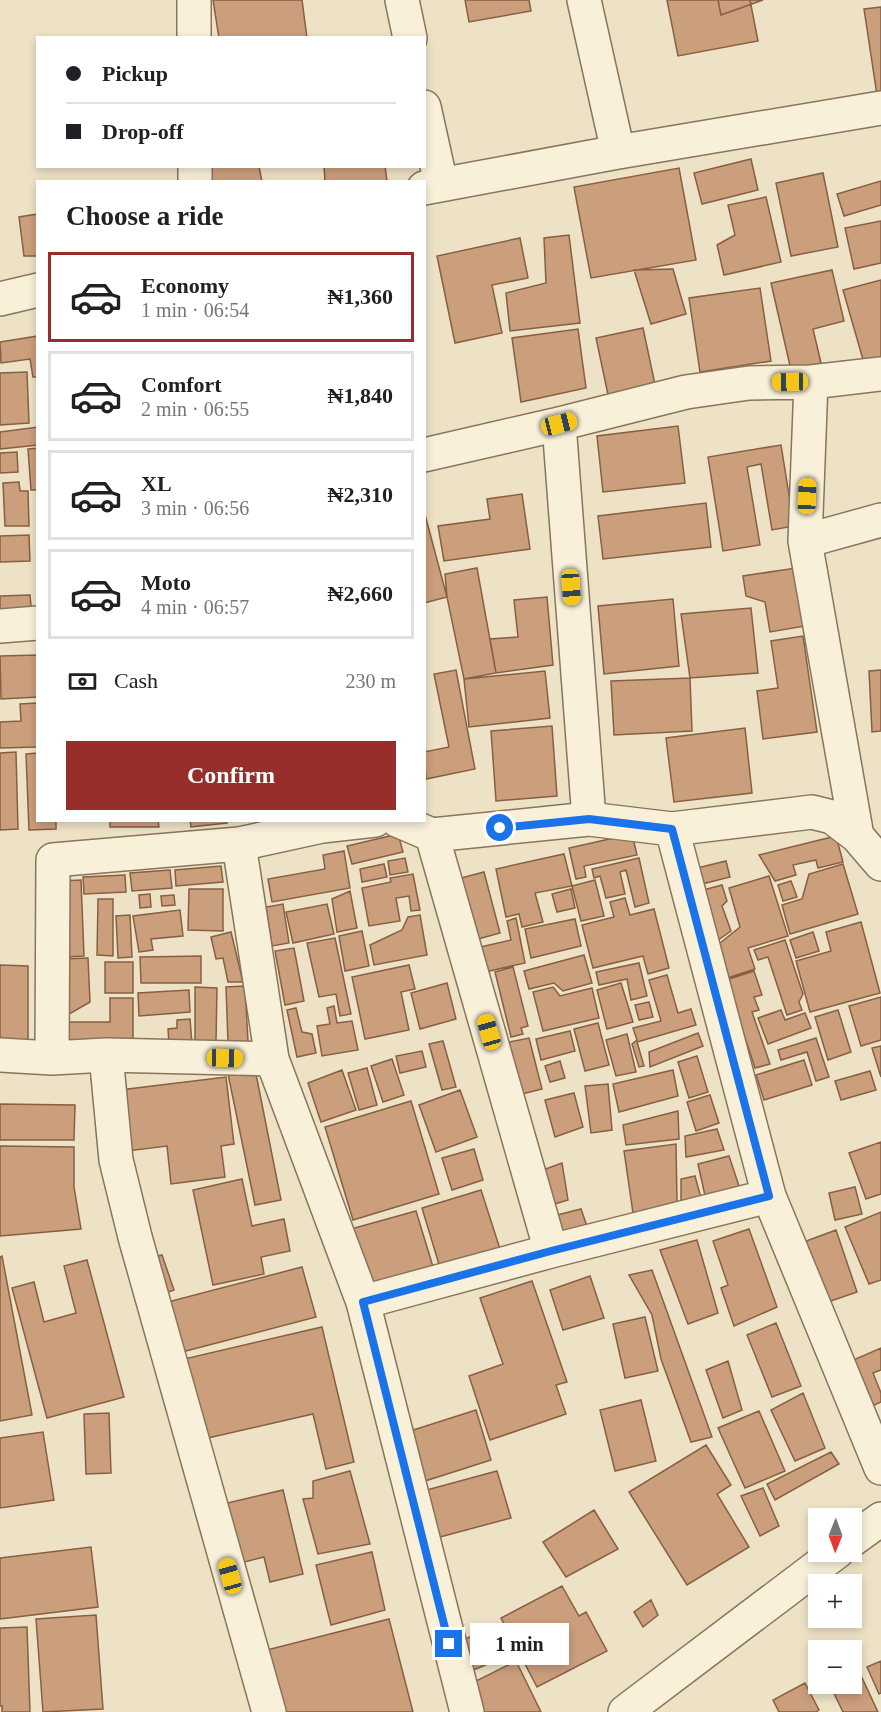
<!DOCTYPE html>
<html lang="en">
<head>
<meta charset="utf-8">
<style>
  :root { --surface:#fff; --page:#f2f2f2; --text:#202124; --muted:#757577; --line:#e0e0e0; --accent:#972e2c }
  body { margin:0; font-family:"Times New Roman",serif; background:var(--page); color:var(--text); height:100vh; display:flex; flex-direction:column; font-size:22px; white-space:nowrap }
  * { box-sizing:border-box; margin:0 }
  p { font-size:20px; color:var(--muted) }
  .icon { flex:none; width:33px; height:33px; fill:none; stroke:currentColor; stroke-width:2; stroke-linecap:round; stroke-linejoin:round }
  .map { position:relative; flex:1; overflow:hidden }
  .drawer { position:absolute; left:36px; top:180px; width:390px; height:642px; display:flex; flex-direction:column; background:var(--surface); border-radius:0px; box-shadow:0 3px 9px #0003 }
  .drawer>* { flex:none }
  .top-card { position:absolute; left:36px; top:36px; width:390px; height:132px; border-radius:0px; box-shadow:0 3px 9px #0003; display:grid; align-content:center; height:132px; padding:0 30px; background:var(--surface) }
  .needle { width:39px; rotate:181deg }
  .tools { position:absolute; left:808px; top:1508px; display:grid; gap:12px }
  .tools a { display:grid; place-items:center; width:54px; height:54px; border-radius:0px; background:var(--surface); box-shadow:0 3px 9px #0003; font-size:30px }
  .end { position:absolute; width:27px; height:27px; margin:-14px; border:8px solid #1a73e8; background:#fff; box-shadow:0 0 0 3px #fff }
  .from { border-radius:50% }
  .bubble { position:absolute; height:42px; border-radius:0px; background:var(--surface); box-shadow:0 3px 9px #0003; font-size:20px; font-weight:700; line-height:42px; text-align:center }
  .car { position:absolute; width:18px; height:36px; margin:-18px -9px; border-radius:8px; box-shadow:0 0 4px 2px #0007; background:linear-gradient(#f5c518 24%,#345 0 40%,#f5c518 0 76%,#345 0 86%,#f5c518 0) }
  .top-card b { display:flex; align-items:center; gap:21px; height:57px; font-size:22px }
  .top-card b+b { border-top:2px solid var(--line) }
  .top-card i { width:15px; height:15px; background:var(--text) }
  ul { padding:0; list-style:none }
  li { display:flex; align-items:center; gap:18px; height:90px; margin:0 12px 9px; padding:0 18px; border:3px solid var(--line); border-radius:0px }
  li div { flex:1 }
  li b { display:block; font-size:22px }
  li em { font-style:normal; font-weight:700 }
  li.selected { border-color:var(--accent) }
  li>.icon { width:54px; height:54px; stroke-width:1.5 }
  h2 { padding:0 30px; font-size:27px; line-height:72px }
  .pay { display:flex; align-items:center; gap:15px; height:66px; padding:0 30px; font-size:22px }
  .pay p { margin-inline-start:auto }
  .cta { display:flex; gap:12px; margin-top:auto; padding:12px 30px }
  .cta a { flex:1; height:69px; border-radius:0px; background:var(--accent); color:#fff; font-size:24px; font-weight:700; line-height:69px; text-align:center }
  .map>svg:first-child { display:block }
</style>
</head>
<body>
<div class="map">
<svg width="881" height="1712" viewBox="0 0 881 1712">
  <rect width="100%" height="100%" fill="#eee2c6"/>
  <!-- building -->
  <path fill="#cb9e7c" stroke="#875f42" stroke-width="1.5" d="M213,0H302L307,38H219Z
    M465,0H529L531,11L469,22Z
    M667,0H750L758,41L678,56Z
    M718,0H763L721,15Z
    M881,7V94L877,95L864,9Z
    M751,159L758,190L702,204L694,173Z
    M204,166H259L262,182H207Z
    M324,166H385L387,181L325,182Z
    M679,168L696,260L591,278L574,187Z
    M823,173L838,247L791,256L776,183Z
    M881,181V205L844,216L837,194Z
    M766,197L781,262L724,275L717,245L735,235L728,205Z
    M38,214V256H24L19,217Z
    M881,221V263L854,269L845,228Z
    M569,235L580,323L510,331L506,293L546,283L544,238Z
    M520,238L528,278L492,285L502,333L455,343L437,256Z
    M673,269L686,314L651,324L634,270Z
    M832,270L844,321L813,329L821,363L791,370L771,283Z
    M881,280V358L864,363L843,290Z
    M760,288L771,361L700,372L689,298Z
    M643,328L657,394L610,404L596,338Z
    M578,329L586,388L521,402L512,338Z
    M38,336V377H33L30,359L1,363L0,342Z
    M27,372L29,423L0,425V373Z
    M678,426L685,483L603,492L597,436Z
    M38,427V445L0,449V432Z
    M781,445L794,526L772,530L761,464L747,467L760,545L723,551L708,457Z
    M38,448V490H31L28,449Z
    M17,452L18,472L0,473V453Z
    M19,482L20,491H28L29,526H5L3,483Z
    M522,494L530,549L444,561L438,526L490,519L487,499Z
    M706,503L711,547L603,559L598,516Z
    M424,511L447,597L424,603Z
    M29,535L30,561L0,562V536Z
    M477,568L496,673L464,679L447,597L445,574Z
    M796,568L805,626L770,632L765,602L746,596L743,576Z
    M30,595L32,616L0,618V596Z
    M547,597L553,665L496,673L490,639L518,637L514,600Z
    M673,599L679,666L604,674L598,606Z
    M751,608L758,673L690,678L681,614Z
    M803,636L817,732L763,739L757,691L778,688L771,641Z
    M38,655V697L1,699L0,656Z
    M456,670L475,769L426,779L424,752L449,747L434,674Z
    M881,670V731L872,732L869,671Z
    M545,671L550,718L469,727L464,679Z
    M690,678L692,731L614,735L611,681Z
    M37,703L38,747L0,748V722L21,721L20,704Z
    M552,726L557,796L496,801L491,731Z
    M745,728L752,793L674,802L666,738Z
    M16,752L18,829L0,830V753Z
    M38,753V820H56V829L29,830L26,754Z
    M110,820H158L159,827H110Z
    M190,820H227V823L191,827Z
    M398,834L403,852L352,864L347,846Z
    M632,834L637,855L584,866L586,877L576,879L569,848Z
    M836,836L843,862L818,868L816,860L793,865L796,875L775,881L759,855Z
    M344,851L350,888L272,902L268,879L325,869L323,855Z
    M564,854L572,886L535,893L543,922L522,927L519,914L506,917L496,869Z
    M405,858L408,872L390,875L388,861Z
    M639,858L649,903L635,907L626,870L620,872L625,894L606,898L600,876L594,878L592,869Z
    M726,861L730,877L694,886L689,870Z
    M384,864L387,877L362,882L360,869Z
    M843,864L858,914L790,934L782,905L802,899L809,874Z
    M221,866L223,882L176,886L175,870Z
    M170,870L172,888L132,891L130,873Z
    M484,872L500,933L478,939L461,878Z
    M413,874L420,910L411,911L409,896L396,898L400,921L369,926L362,888L391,882L390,878Z
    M125,875L126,892L84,894L83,877Z
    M769,876L788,936L748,948L755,969L724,979L714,948L740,927L729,888Z
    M81,880L84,956L65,957L61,881Z
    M595,880L604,916L581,921L572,886Z
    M791,881L797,897L783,901L778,885Z
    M722,885L727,901L722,906L731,931L711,945L696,892Z
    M189,889H223V931L188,930Z
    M571,889L575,908L557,912L552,894Z
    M350,891L357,928L337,932L332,899Z
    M150,894L151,907L140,908L139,895Z
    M174,895L175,905L162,906L161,896Z
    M625,898L630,915L654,909L669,968L648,974L643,956L593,968L582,925L614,917L610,902Z
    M98,899H113V956L97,955Z
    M283,904L289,943L272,946L266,907Z
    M327,904L334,934L293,943L286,912Z
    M180,910L183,936L151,939L153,950L139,952L133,916Z
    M130,915L132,957L118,958L116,916Z
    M420,915L427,955L374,965L370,945L402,930L408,917Z
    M516,918L525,963L485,972L480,947L511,940L507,921Z
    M575,919L581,946L531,958L525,929Z
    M861,922L880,993L810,1012L796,961L831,951L826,932Z
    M362,931L369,966L345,971L339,936Z
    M231,932L243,982H228L223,958L216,959L211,937Z
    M813,932L819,951L796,958L790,940Z
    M335,938L351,1014L340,1016L336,994L319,997L307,943Z
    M785,940L803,994L799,1002L802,1010L787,1015L768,957L758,960L754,950Z
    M294,948L304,1001L285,1005L275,951Z
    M584,955L592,983L563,991L554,983L529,989L524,971Z
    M201,956V983H141L140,957Z
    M88,958L90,1002L64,1017L62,959Z
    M105,962H133V993H105Z
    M639,963L647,996L631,1000L627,979L599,985L596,972Z
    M0,965L28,966V1041H0Z
    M409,965L415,989L401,992L409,1030L365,1039L352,977Z
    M513,967L528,1026L521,1028L523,1034L511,1037L495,972Z
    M754,971L762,995L754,997L759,1010L752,1012L770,1064L755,1068L726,980Z
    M667,975L678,1013L691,1009L696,1025L637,1042L644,1066L639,1067L632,1044L637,1040L633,1028L661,1021L649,980Z
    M447,983L456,1019L420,1029L411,993Z
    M621,983L633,1022L607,1029L597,990Z
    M245,986L248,1042L228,1043L226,987Z
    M195,987L217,988L216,1042L195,1041Z
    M553,987L560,996L592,988L599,1018L543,1031L533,992Z
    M189,990L190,1012L139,1016L138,993Z
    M881,997V1040L861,1046L849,1006Z
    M110,998H133V1042L67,1041V1022H110Z
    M649,1002L653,1017L639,1020L635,1005Z
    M334,1006L337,1023L352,1021L358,1050L322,1056L317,1026L330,1024L327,1008Z
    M296,1008L302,1032L312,1034L316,1053L297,1057L287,1010Z
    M781,1010L785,1020L805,1013L811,1028L768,1044L758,1018Z
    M838,1010L851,1052L828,1060L815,1017Z
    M190,1019L192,1043L169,1044L168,1029L177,1028V1020Z
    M598,1023L609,1065L585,1071L574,1029Z
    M570,1031L575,1051L541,1060L536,1039Z
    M698,1033L703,1046L650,1067L649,1052Z
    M627,1034L636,1072L616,1076L606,1040Z
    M529,1038L542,1089L522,1094L509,1042Z
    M816,1038L829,1077L816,1081L807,1052L781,1060L778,1050Z
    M443,1041L456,1087L442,1090L429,1044Z
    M881,1046V1077L872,1048Z
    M422,1051L426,1067L400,1073L396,1056Z
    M697,1056L708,1092L689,1098L678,1062Z
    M392,1059L404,1095L383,1102L371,1066Z
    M804,1060L812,1085L764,1100L756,1075Z
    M560,1061L565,1078L550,1082L545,1066Z
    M367,1068L377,1105L359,1110L348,1073Z
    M255,1069L281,1200L255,1205L228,1074Z
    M342,1070L356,1110L321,1122L308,1083Z
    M673,1070L678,1096L619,1112L613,1084Z
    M870,1071L876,1090L841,1100L835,1081Z
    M226,1077L234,1144L221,1146L225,1177L171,1184L167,1146L127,1151L120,1090Z
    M608,1084L612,1130L591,1133L585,1086Z
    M460,1090L477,1137L436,1152L419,1105Z
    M574,1093L583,1127L555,1137L545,1100Z
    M710,1095L719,1123L696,1131L687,1102Z
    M411,1101L439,1194L353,1220L325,1127Z
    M0,1104L75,1105L74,1140H0Z
    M678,1111L679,1139L626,1145L623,1125Z
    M717,1129L724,1150L686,1157L685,1136Z
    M881,1142V1194L866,1199L849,1153Z
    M676,1144L677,1202L633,1213L624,1151Z
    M0,1146L74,1147V1187L81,1229L0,1236Z
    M474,1149L483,1180L452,1190L442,1158Z
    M729,1156L740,1189L706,1200L698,1164Z
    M562,1163L568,1200L548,1206L540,1171Z
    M695,1176L701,1198L681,1205V1179Z
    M242,1179L252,1226L284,1219L290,1251L261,1257L264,1274L213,1285L193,1190Z
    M855,1187L862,1214L835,1220L829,1193Z
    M481,1190L501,1252L441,1271L422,1208Z
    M581,1209L588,1229L559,1238L553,1216Z
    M416,1211L434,1270L369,1288L351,1229Z
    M881,1212V1280L869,1284L845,1227Z
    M749,1229L777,1307L734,1326L721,1288L728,1285L713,1241Z
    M836,1230L857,1292L822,1304L801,1243Z
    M697,1240L718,1313L688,1324L660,1250Z
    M162,1255L174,1290L160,1295L148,1259Z
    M2,1256L32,1415L0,1421V1257Z
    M87,1260L124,1397L47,1418L12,1288L34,1282L44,1322L76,1313L64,1266Z
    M302,1267L316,1317L178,1353L164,1303Z
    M652,1270L712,1437L691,1442L661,1359L652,1315L629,1275Z
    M590,1276L604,1318L563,1330L550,1290Z
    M532,1281L567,1382L556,1385L566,1414L490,1440L469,1376L503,1364L480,1298Z
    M645,1317L658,1371L625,1378L613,1324Z
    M776,1323L801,1386L772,1397L747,1335Z
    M322,1327L354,1462L326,1469L313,1414L199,1440L180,1360Z
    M881,1348V1370L873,1373L881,1393V1402L861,1411L842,1365Z
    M728,1361L742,1410L723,1418L706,1370Z
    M803,1393L825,1448L795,1461L771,1410Z
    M641,1400L656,1461L615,1471L600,1410Z
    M476,1410L491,1460L422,1482L407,1432Z
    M759,1411L785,1471L745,1488L718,1428Z
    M109,1413L111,1473L86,1474L84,1414Z
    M43,1432L54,1500L0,1508V1438Z
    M706,1445L731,1485L717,1494L749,1547L687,1585L629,1492Z
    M831,1452L839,1464L775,1500L767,1484Z
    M350,1471L370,1544L318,1554L303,1499L313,1498V1481Z
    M497,1471L511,1518L436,1538L423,1491Z
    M763,1488L779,1526L760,1536L741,1496Z
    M283,1490L303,1574L270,1582L264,1557L233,1565L219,1505Z
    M594,1510L618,1549L566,1577L543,1542Z
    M91,1547L98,1607L0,1619V1558Z
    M372,1552L385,1610L331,1625L316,1565Z
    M562,1586L579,1616L586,1612L607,1651L537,1687L501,1618Z
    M651,1600L658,1615L643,1627L634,1612Z
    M96,1615L103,1709L43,1712L36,1619Z
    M389,1619L413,1712H279L263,1651Z
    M27,1627L30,1712H2V1706H0V1628Z
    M481,1633L490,1663L464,1674L456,1642Z
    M516,1661L541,1712H482L468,1685Z
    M881,1661V1693L879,1694L867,1667Z
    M857,1667L878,1712H843L829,1683H852V1669Z
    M805,1683L819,1710L816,1712H779L773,1700Z"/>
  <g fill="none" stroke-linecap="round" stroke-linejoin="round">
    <!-- minor casing -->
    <g stroke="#89745c" stroke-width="36">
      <path id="minor" d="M194,0V38
        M402,0L410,38
        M584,0L618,152
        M424,107L441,184
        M195,166V182
        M424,188L618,152L881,108
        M0,299L38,290
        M811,382L805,541L857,836
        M559,424L589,819
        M424,455L559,424L686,392L749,383L811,382L881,374
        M805,541L881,520
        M0,626L38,623
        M397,820L432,835L589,819L672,829L812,812L832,817L857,836L881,864
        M672,829L769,1196L881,1468
        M432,835L551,1251
        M239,844L322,826L375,820
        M0,1055L52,1058L106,1055L272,1059
        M106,1055L116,1160L135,1237L269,1712
        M52,1058L53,860L239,844L272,1059L363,1302L467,1712
        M363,1302L551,1251L769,1196
        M852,1540L881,1519
        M625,1712L838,1551"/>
    </g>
    <!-- minor -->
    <use href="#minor" stroke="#f8f0d9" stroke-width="33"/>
  </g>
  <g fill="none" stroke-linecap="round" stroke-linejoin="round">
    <!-- route -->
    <path stroke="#1a73e8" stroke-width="8" d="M449,1644L363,1302L551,1251L769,1196L672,829L589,819L500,828"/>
  </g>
</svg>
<div class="tools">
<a><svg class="needle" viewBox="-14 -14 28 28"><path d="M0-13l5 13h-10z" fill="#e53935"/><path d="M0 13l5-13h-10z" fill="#757577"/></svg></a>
<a>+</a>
<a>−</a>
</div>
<i class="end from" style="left:500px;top:828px"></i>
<i class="end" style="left:449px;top:1644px"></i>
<div class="bubble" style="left:470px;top:1623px;width:99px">1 min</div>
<i class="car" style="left:790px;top:382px;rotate:269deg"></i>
<i class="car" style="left:559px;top:424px;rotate:76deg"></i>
<i class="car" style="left:807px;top:496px;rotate:2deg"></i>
<i class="car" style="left:571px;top:587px;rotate:176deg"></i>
<i class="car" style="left:489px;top:1032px;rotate:344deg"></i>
<i class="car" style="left:225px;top:1058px;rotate:91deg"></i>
<i class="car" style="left:230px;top:1576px;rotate:344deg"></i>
<div class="top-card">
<b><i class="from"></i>Pickup</b>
<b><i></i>Drop-off</b>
</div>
<section class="drawer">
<h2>Choose a ride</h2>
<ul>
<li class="selected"><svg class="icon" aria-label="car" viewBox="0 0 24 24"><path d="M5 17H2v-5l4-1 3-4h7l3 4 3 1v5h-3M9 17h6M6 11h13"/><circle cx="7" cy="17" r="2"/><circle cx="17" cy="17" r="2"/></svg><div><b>Economy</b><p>1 min · 06:54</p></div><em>₦1,360</em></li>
<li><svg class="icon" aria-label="car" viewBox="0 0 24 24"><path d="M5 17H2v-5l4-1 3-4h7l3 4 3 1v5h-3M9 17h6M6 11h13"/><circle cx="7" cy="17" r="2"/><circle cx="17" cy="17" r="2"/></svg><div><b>Comfort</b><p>2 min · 06:55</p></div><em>₦1,840</em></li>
<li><svg class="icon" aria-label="car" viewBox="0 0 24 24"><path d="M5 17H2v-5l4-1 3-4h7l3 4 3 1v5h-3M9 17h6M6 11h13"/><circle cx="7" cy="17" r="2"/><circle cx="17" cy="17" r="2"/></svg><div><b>XL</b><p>3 min · 06:56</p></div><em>₦2,310</em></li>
<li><svg class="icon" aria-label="car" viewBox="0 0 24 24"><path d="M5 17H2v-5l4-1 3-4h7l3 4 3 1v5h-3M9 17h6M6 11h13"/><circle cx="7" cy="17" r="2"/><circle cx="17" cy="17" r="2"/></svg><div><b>Moto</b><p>4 min · 06:57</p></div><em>₦2,660</em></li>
</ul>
<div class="pay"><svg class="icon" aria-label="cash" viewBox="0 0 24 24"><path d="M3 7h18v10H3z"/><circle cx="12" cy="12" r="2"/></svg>Cash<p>230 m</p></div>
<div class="cta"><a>Confirm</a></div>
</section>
</div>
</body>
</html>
